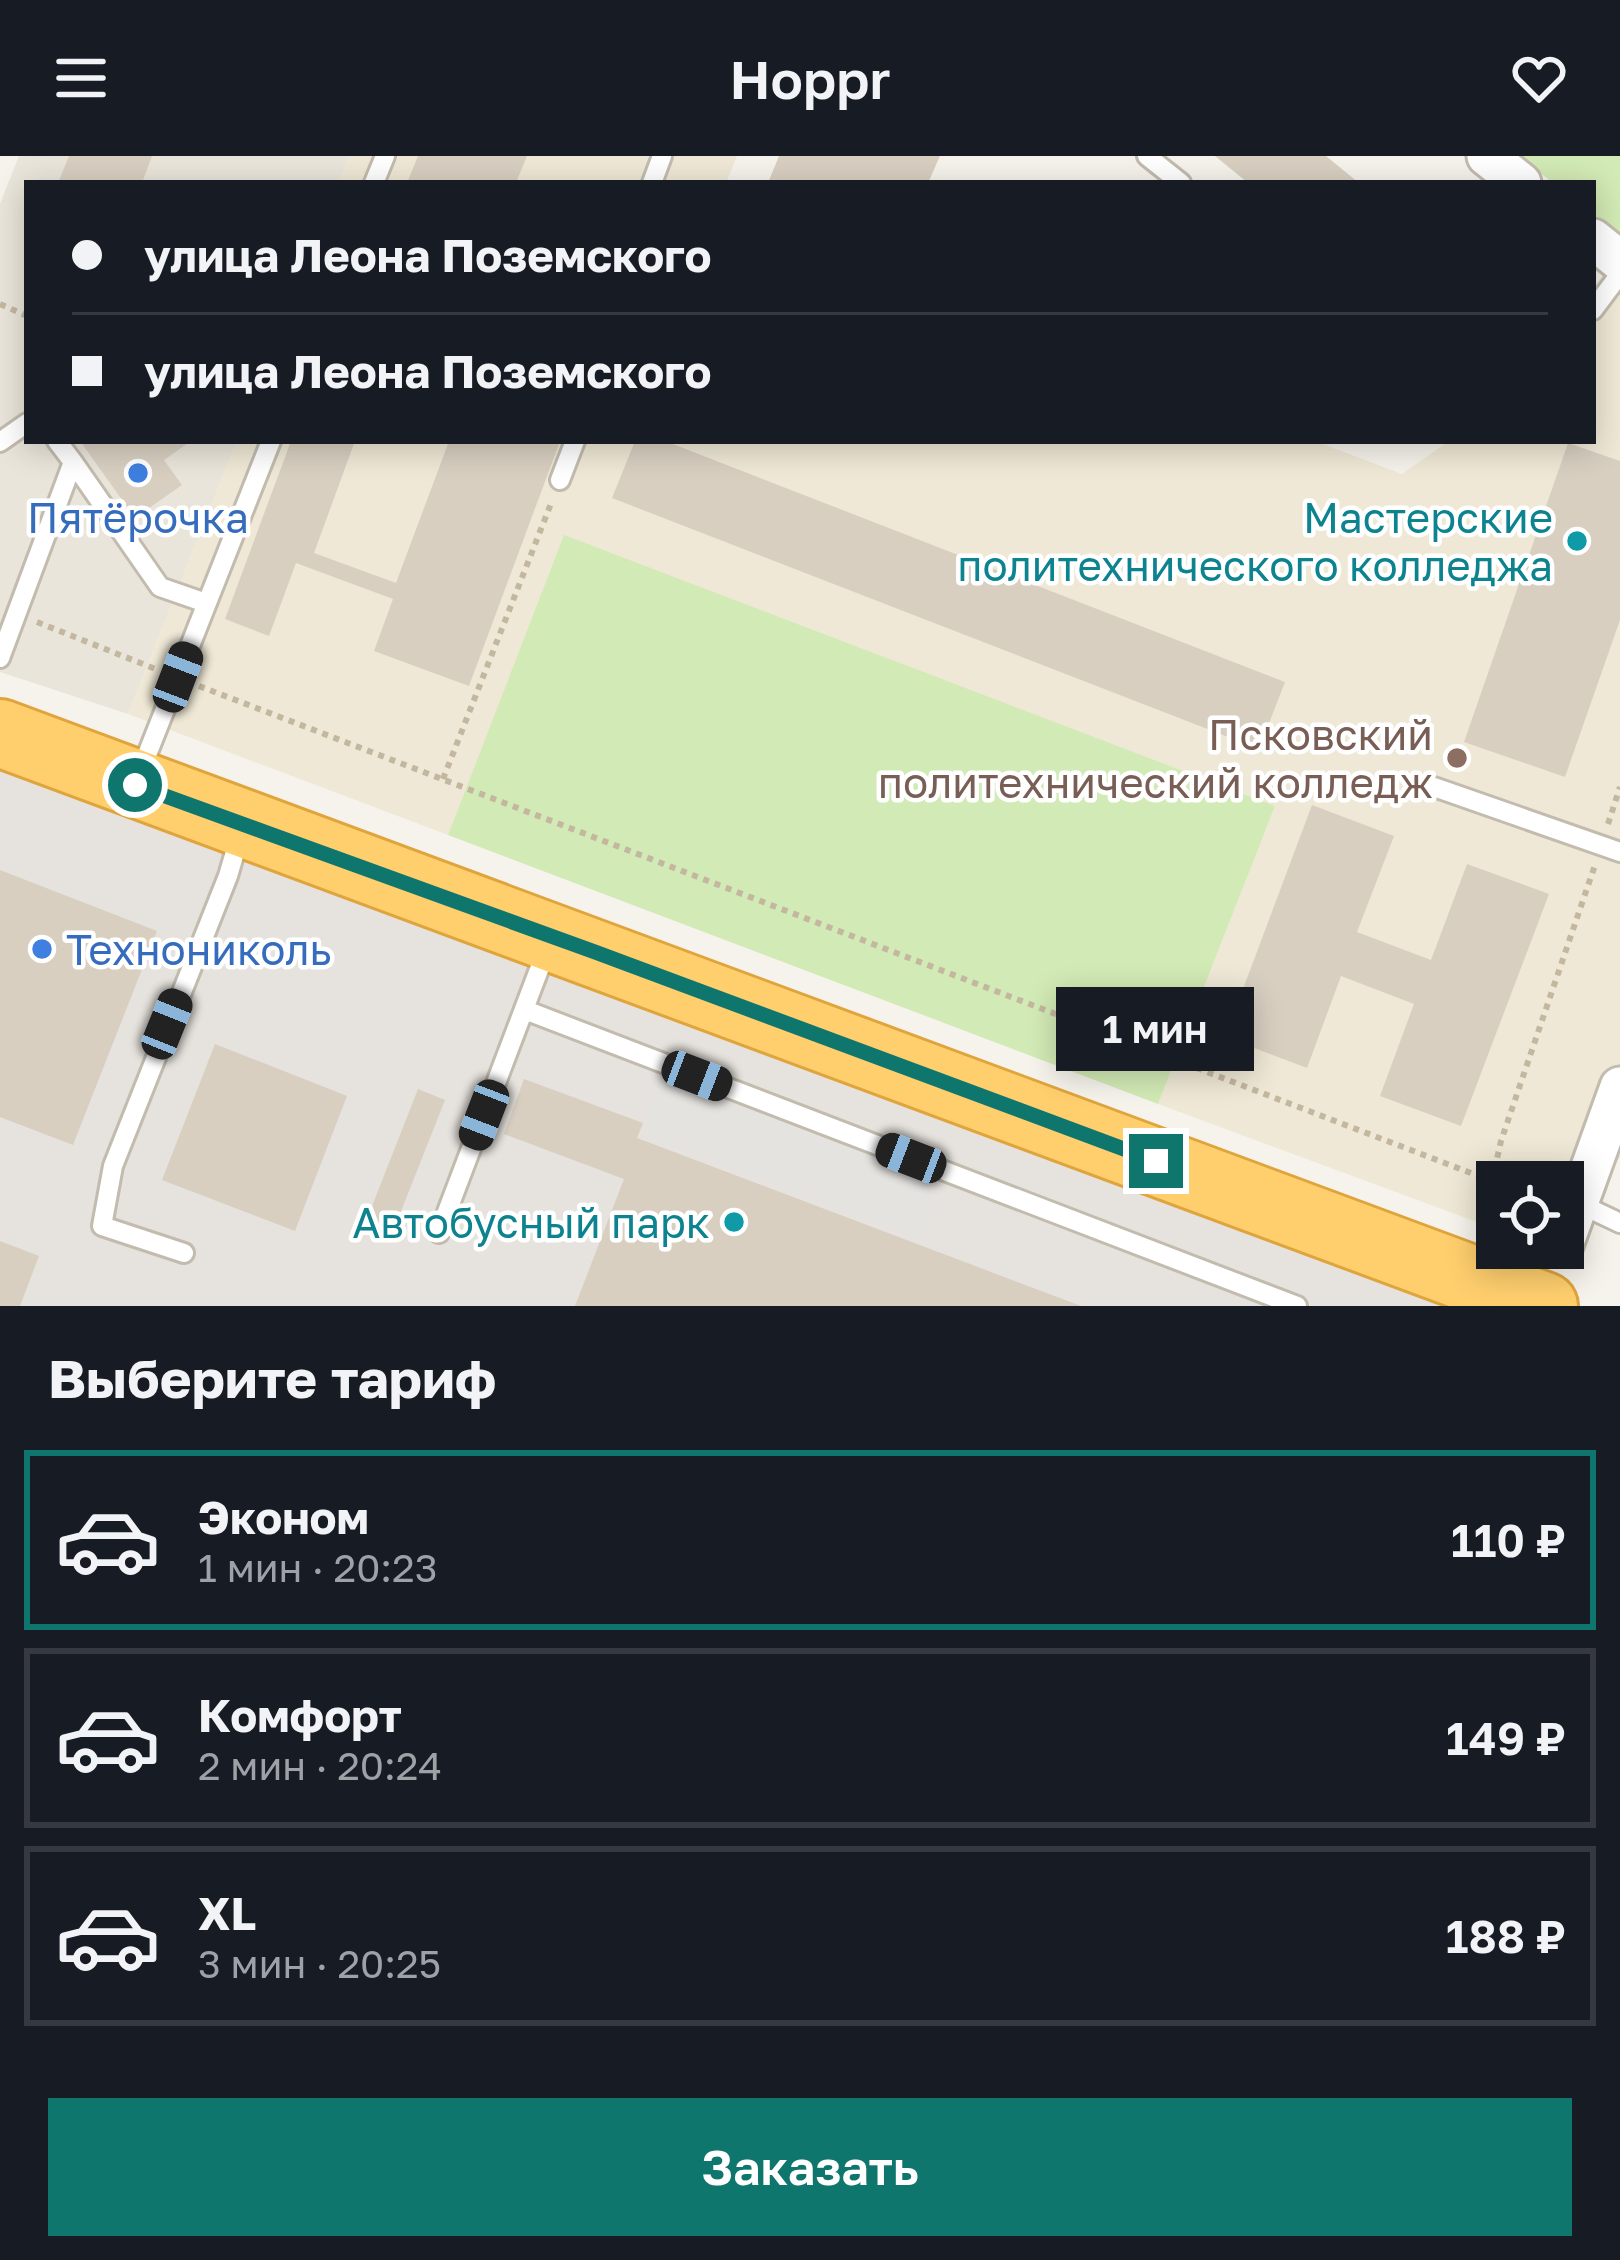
<!DOCTYPE html>
<html lang="ru">
<head>
<meta charset="utf-8">
<style>
  :root { --surface:#171b24; --page:#242831; --text:#f1f3f6; --muted:#9ea1a6; --line:#363941; --accent:#0f766e }
  body { margin:0; font-family:"Golos Text",sans-serif; background:var(--page); color:var(--text); height:100vh; display:flex; flex-direction:column; font-size:45px; white-space:nowrap }
  * { box-sizing:border-box; margin:0 }
  p { font-size:39px; color:var(--muted) }
  .icon { flex:none; width:66px; height:66px; fill:none; stroke:currentColor; stroke-width:2; stroke-linecap:round; stroke-linejoin:round }
  .map { position:relative; height:1150px; overflow:hidden }
  .sheet { display:flex; flex-direction:column; background:var(--surface); flex:1 }
  .sheet>* { flex:none }
  .hud { position:absolute; left:24px; top:24px; width:1572px; height:264px; border-radius:0px; box-shadow:0 6px 30px #0003; display:grid; align-content:center; height:264px; padding:0 48px; background:var(--surface) }
  .buttons { position:absolute; left:1476px; top:1005px; display:grid; gap:24px }
  .buttons a { display:grid; place-items:center; width:108px; height:108px; border-radius:0px; background:var(--surface); box-shadow:0 6px 30px #0003; font-size:60px }
  .end { position:absolute; width:54px; height:54px; margin:-27px; border:15px solid #0f766e; background:#fff; box-shadow:0 0 0 6px #fff }
  .from { border-radius:50% }
  .bubble { position:absolute; height:84px; border-radius:0px; background:var(--surface); box-shadow:0 6px 30px #0003; font-size:39px; font-weight:600; line-height:84px; text-align:center }
  .car { position:absolute; width:36px; height:72px; margin:-36px -18px; border-radius:15px; box-shadow:0 0 9px 3px #0007; background:linear-gradient(#222 24%,#8ab4d8 0 40%,#222 0 76%,#8ab4d8 0 86%,#222 0) }
  .hud b { display:flex; align-items:center; gap:42px; height:114px; font-size:45px }
  .hud b+b { border-top:3px solid var(--line) }
  .hud i { width:30px; height:30px; background:var(--text) }
  ul { padding:0; list-style:none }
  li { display:flex; align-items:center; gap:36px; height:180px; margin:0 24px 18px; padding:0 24px; border:6px solid var(--line); border-radius:0px }
  li div { flex:1 }
  li b { display:block; font-size:45px }
  li em { font-style:normal; font-weight:600 }
  li.current { border-color:var(--accent) }
  li>.icon { width:108px; height:108px; stroke-width:1.5 }
  h2 { padding:0 48px; font-size:54px; line-height:144px }
  .action { display:flex; gap:24px; margin-top:auto; padding:24px 48px }
  .action a { flex:1; height:138px; border-radius:0px; background:var(--accent); color:#fff; font-size:48px; font-weight:600; line-height:138px; text-align:center }
  header { display:flex; justify-content:space-between; align-items:center; height:156px; padding:0 48px; background:var(--surface); font-size:54px; font-weight:600 }
  .map>svg:first-child { display:block }
</style>
</head>
<body>
<header><svg class="icon" aria-label="menu" viewBox="0 0 24 24"><path d="M4 6h16M4 12h16M4 18h16"/></svg>Hoppr<svg class="icon" aria-label="heart" viewBox="0 0 24 24"><path d="M12 20l-8-8c-3-5 5-10 8-4 3-6 11-1 8 4z"/></svg></header>
<div class="map">
<svg width="1620" height="1150" viewBox="0 0 1620 1150">
  <rect width="100%" height="100%" fill="#f6f3ec"/>
  <!-- residential -->
  <path fill="#eae5da" d="M19,0H349L339,27H27V285H237L128,558L0,516V48Z"/>
  <!-- industrial -->
  <path fill="#e6e2dd" d="M0,584L1497,1150H0Z"/>
  <!-- education -->
  <path fill="#efe8d6" d="M349,0H737L726,27H339Z
    M1605,116L1620,129V1002L1563,1049V1026H1497V1070L1485,1069L1158,948L1275,650L564,380L448,679L128,558L237,285H1315L1402,318L1449,285H1593V131Z"/>
  <!-- green -->
  <path fill="#d2eab5" d="M1519,0H1620V80L1593,58V27H1553Z
    M564,379L1275,650L1158,948L448,679Z"/>
  <!-- parking -->
  <path fill="#e5e3e0" d="M651,895L954,1006L923,1084L649,981L644,918Z"/>
  <!-- building -->
  <path fill="#d8cfc1" d="M69,0H152L142,27H58Z
    M418,0H527L516,27H407Z
    M779,0H940L928,27H768Z
    M1215,0H1326L1359,27H1248Z
    M80,285H191L164,304L182,329L135,362Z
    M291,285H355L314,397L396,427L449,285H552L559,288L469,530L374,495L393,443L296,407L269,480L225,463Z
    M635,285H665L1285,526L1259,593L612,342Z
    M1568,287L1620,305V464L1565,621L1464,586Z
    M1312,649L1394,680L1357,776L1431,804L1467,708L1549,738L1461,970L1380,940L1414,848L1341,820L1307,912L1225,881Z
    M0,714L157,775L73,989L0,961Z
    M215,888L347,940L295,1075L162,1024Z
    M524,923L643,967L637,982L1081,1150H575L624,1023L504,978Z
    M418,933L445,944L392,1078L365,1068Z
    M0,1085L39,1100L20,1150H0Z"/>
  <g fill="none" stroke-linecap="round" stroke-linejoin="round">
    <!-- lane casing -->
    <g stroke="#c2bbae" stroke-width="24">
      <path id="lane" d="M1147,0L1181,27
        M374,27L385,0
        M652,27L662,0
        M1593,154L1620,118
        M0,286L27,267
        M73,306L160,431L206,447
        M560,324L575,285
        M0,502L73,306L57,285
        M139,619L271,285
        M1434,631L1620,696
        M525,854L1297,1150
        M1578,1047L1620,1067
        M439,1077L548,790
        M184,1097L102,1070L113,1010L228,720L240,679"/>
    </g>
    <!-- street casing -->
    <g stroke="#c2bbae" stroke-width="45">
      <path id="street" d="M1487,0L1521,27
        M1593,83L1620,105
        M1563,1089L1620,931"/>
    </g>
    <!-- highway casing -->
    <g stroke="#e0a43c" stroke-width="72">
      <path id="highway" d="M0,577L1544,1150"/>
    </g>
    <!-- path -->
    <path stroke="#c4b79f" stroke-width="6" stroke-dasharray="6 6" stroke-linecap="butt" d="M0,148L27,160
      M37,466L158,514
      M199,530L1497,1027
      M443,623L552,345
      M1608,668L1620,631
      M1492,1025L1501,985L1595,709"/>
    <!-- lane -->
    <use href="#lane" stroke="#fff" stroke-width="18"/>
    <!-- street -->
    <use href="#street" stroke="#fff" stroke-width="39"/>
    <!-- highway -->
    <use href="#highway" stroke="#ffcf6e" stroke-width="66"/>
  </g>
  <g fill="none" stroke-linecap="round" stroke-linejoin="round">
    <!-- route -->
    <path stroke="#0f766e" stroke-width="15" d="M135,629L595,796L1156,1005"/>
  </g>
  <!-- markers -->
  <g fill="#3f7fe0" stroke="#fff" stroke-width="4.5">
    <circle cx="138" cy="317" r="12"/>
    <circle cx="42" cy="793" r="12"/>
  </g>
  <g fill="#0f9aa8" stroke="#fff" stroke-width="4.5">
    <circle cx="1577" cy="385" r="12"/>
    <circle cx="734" cy="1066" r="12"/>
  </g>
  <circle fill="#8d6e63" stroke="#fff" stroke-width="4.5" cx="1457" cy="602" r="12"/>
  <g text-anchor="middle" dominant-baseline="central" stroke-width="9" stroke-linejoin="round" paint-order="stroke">
    <!-- shop labels -->
    <g font-size="42" fill="#366cbe" stroke="#fff">
      <text x="138" y="361">Пятёрочка</text>
      <text x="66" y="793" text-anchor="start">Технониколь</text>
    </g>
    <!-- culture labels -->
    <g font-size="42" fill="#0d838f" stroke="#fff" text-anchor="end">
      <text x="1553" y="361">Мастерские<tspan x="1553" dy="48">политехнического колледжа</tspan></text>
      <text x="710" y="1066">Автобусный парк</text>
    </g>
    <!-- education labels -->
    <g font-size="42" fill="#785e54" stroke="#fff" text-anchor="end">
      <text x="1433" y="578">Псковский<tspan x="1433" dy="48">политехнический колледж</tspan></text>
    </g>
  </g>
</svg>
<div class="buttons">
<a><svg class="icon" aria-label="locate" viewBox="0 0 24 24"><circle cx="12" cy="12" r="6"/><path d="M12 2v4M12 18v4M2 12h4M18 12h4"/></svg></a>
</div>
<i class="end from" style="left:135px;top:629px"></i>
<i class="end" style="left:1156px;top:1005px"></i>
<div class="bubble" style="left:1056px;top:831px;width:198px">1 мин</div>
<i class="car" style="left:178px;top:521px;rotate:21deg"></i>
<i class="car" style="left:167px;top:868px;rotate:22deg"></i>
<i class="car" style="left:697px;top:920px;rotate:111deg"></i>
<i class="car" style="left:484px;top:959px;rotate:201deg"></i>
<i class="car" style="left:911px;top:1002px;rotate:291deg"></i>
<div class="hud">
<b><i class="from"></i>улица Леона Поземского</b>
<b><i></i>улица Леона Поземского</b>
</div>
</div>
<section class="sheet">
<h2>Выберите тариф</h2>
<ul>
<li class="current"><svg class="icon" aria-label="car" viewBox="0 0 24 24"><path d="M5 17H2v-5l4-1 3-4h7l3 4 3 1v5h-3M9 17h6M6 11h13"/><circle cx="7" cy="17" r="2"/><circle cx="17" cy="17" r="2"/></svg><div><b>Эконом</b><p>1 мин · 20:23</p></div><em>110 ₽</em></li>
<li><svg class="icon" aria-label="car" viewBox="0 0 24 24"><path d="M5 17H2v-5l4-1 3-4h7l3 4 3 1v5h-3M9 17h6M6 11h13"/><circle cx="7" cy="17" r="2"/><circle cx="17" cy="17" r="2"/></svg><div><b>Комфорт</b><p>2 мин · 20:24</p></div><em>149 ₽</em></li>
<li><svg class="icon" aria-label="car" viewBox="0 0 24 24"><path d="M5 17H2v-5l4-1 3-4h7l3 4 3 1v5h-3M9 17h6M6 11h13"/><circle cx="7" cy="17" r="2"/><circle cx="17" cy="17" r="2"/></svg><div><b>XL</b><p>3 мин · 20:25</p></div><em>188 ₽</em></li>
</ul>
<div class="action"><a>Заказать</a></div>
</section>
</body>
</html>
